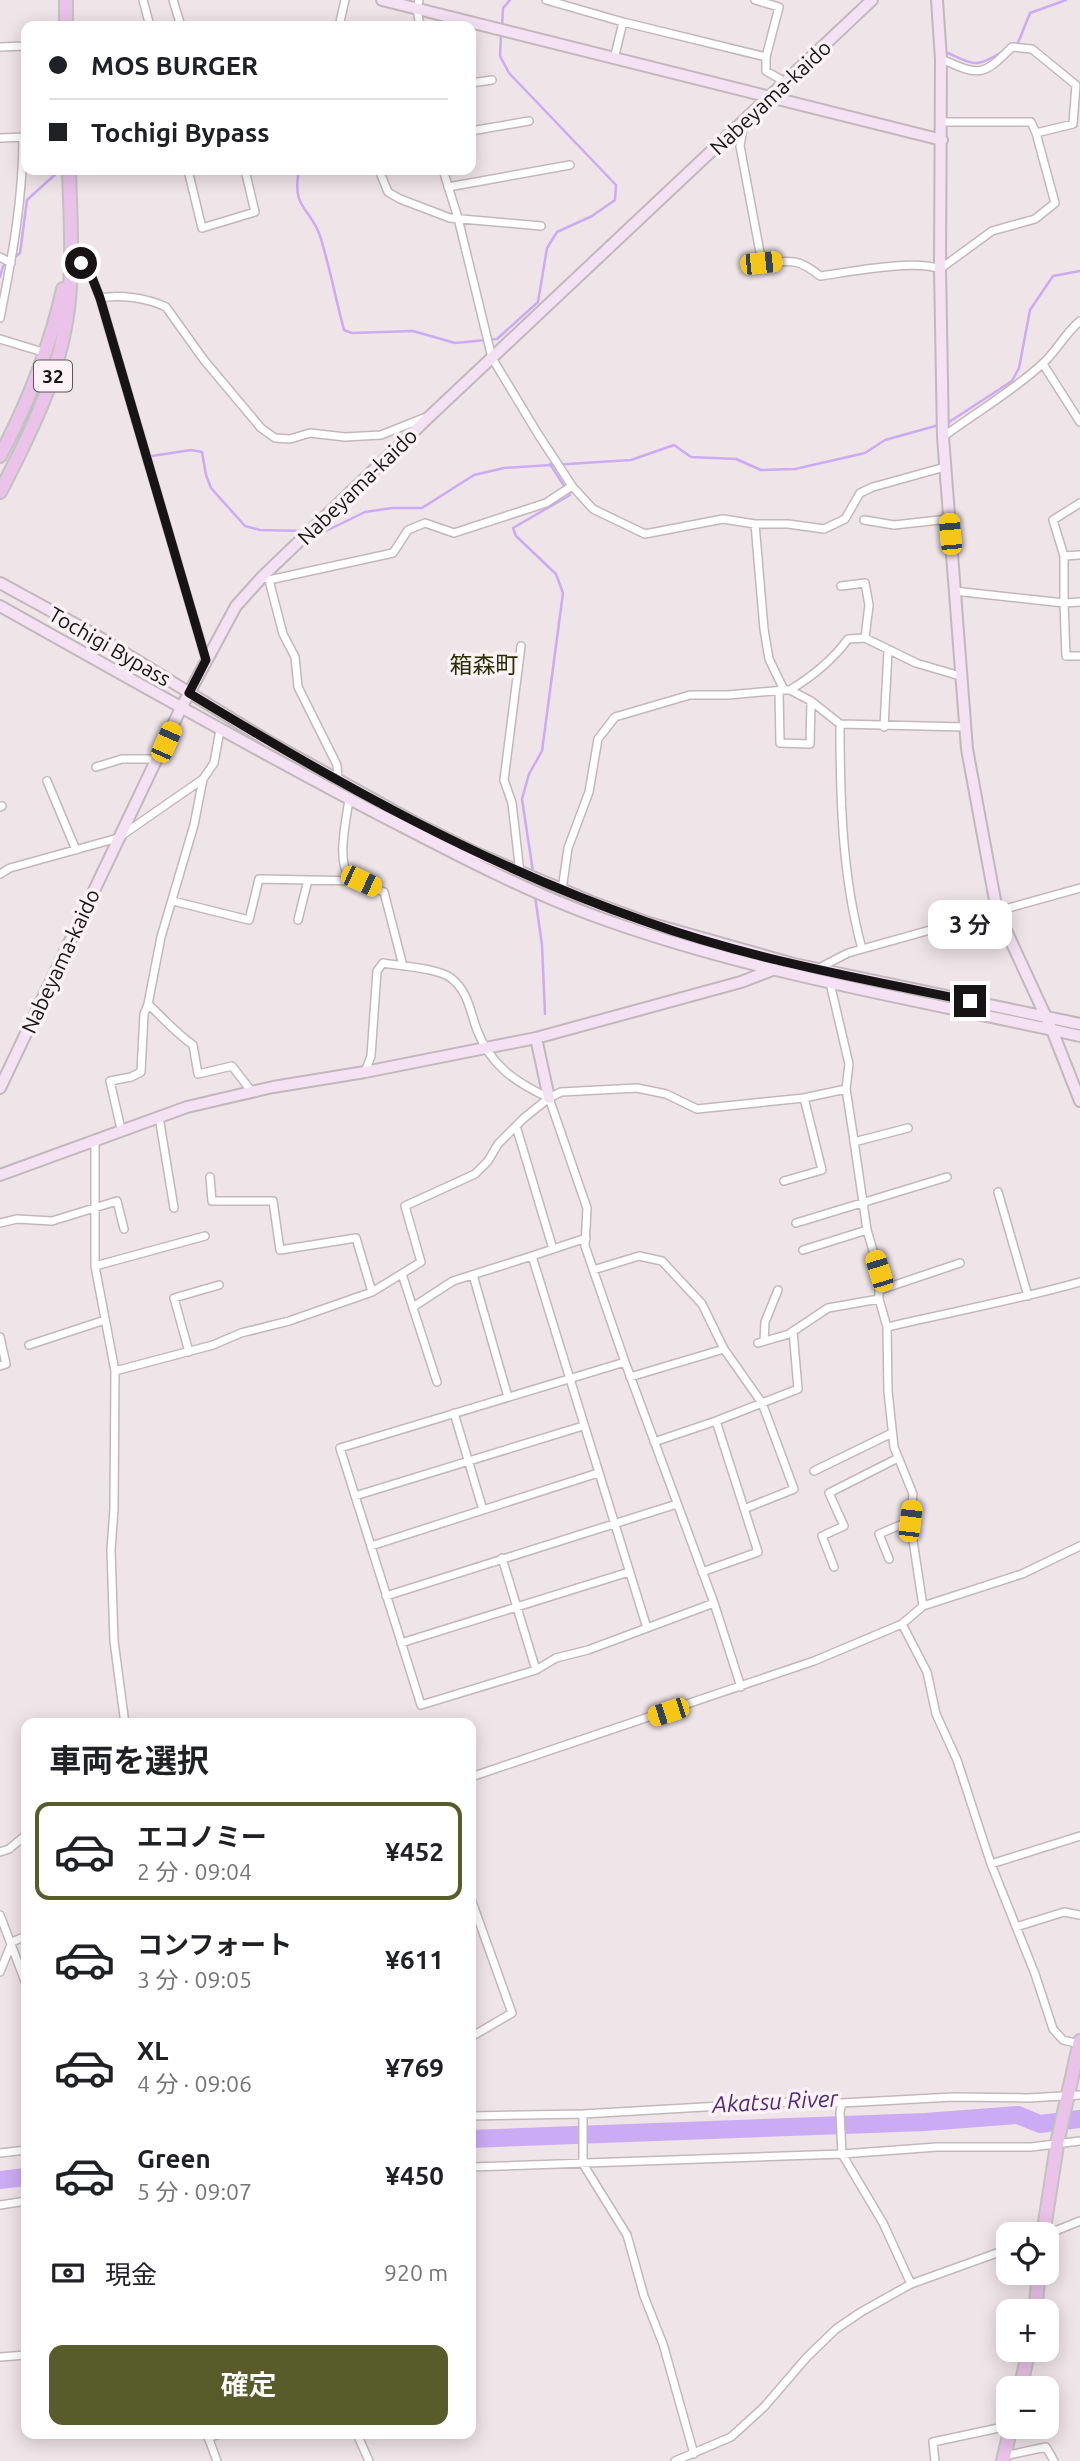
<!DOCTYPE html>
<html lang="ja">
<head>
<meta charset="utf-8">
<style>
  :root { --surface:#fff; --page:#f2f2f2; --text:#202124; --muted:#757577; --line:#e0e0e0; --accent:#585c2a }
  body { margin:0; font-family:Ubuntu,"Noto Sans JP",sans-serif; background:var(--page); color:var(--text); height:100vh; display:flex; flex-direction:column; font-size:26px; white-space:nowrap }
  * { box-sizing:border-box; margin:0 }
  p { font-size:23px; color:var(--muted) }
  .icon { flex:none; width:38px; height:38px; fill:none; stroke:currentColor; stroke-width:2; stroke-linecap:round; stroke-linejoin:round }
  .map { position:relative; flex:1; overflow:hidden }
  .details { position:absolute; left:21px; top:1718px; width:455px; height:721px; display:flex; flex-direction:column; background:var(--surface); border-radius:14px; box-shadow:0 4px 18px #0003 }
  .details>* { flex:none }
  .guide { position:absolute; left:21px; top:21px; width:455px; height:154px; border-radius:14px; box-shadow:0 4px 18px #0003; display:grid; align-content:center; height:154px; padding:0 28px; background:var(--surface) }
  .buttons { position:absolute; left:996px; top:2222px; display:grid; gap:14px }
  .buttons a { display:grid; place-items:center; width:63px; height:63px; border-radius:14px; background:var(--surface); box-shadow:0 4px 18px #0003; font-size:35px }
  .end { position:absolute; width:32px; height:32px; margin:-16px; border:9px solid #181416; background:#fff; box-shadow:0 0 0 4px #fff }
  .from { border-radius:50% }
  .bubble { position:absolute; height:49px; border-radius:14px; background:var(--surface); box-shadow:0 4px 18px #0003; font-size:23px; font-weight:600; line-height:49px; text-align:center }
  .car { position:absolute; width:21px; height:42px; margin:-21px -10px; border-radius:9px; box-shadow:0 0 5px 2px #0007; background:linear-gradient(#f5c518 24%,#345 0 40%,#f5c518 0 76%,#345 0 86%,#f5c518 0) }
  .guide b { display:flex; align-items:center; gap:24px; height:66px; font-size:26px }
  .guide b+b { border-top:2px solid var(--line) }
  .guide i { width:18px; height:18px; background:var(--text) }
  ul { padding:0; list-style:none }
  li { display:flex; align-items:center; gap:21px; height:98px; margin:0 14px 10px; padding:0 14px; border:4px solid transparent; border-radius:14px }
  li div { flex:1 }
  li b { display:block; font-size:26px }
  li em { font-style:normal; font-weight:600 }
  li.active { border-color:var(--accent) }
  li>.icon { width:63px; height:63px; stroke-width:1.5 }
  h2 { padding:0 28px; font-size:32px; line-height:84px }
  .pay { display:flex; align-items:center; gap:18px; height:77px; padding:0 28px; font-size:26px }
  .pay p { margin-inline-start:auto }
  .cta { display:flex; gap:14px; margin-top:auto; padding:14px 28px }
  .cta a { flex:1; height:80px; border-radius:14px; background:var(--accent); color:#fff; font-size:28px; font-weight:600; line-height:80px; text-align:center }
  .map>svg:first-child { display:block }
</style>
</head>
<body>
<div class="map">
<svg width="1080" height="2461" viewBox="0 0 1080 2461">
  <rect width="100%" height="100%" fill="#efe4e8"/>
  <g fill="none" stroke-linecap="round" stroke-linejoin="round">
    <!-- stream -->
    <path stroke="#cbabf3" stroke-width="2.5" d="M502,27L503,8L510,0
      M1014,45L1018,43L1030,13L1066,0
      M948,53C975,65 976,68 1002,52
      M299,170C291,211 312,207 321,239C330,269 336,300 344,330L352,333L413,331L455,343L497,339L538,302L547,248L557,232L592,216L615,200L616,185L509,73L500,56L501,34
      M14,258L20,253L27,200L60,170
      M0,277L3,266L9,262
      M946,424L1012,381L1019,368L1030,310L1053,276L1080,271
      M152,456L191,450L202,452L206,475L211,488L245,526L260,530L305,531
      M316,531H326L365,512L392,508H422L474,475L504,468L631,460L674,445L691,457L736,459L761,470L795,469L865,453L885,440L939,425
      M533,872L522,799L529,774L542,751L563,593L556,574L516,536L513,528L570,495L550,464
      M535,896L542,945L545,1014"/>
    <!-- river -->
    <path stroke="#cbabf3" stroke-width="18" d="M471,2139L925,2122L1018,2115L1040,2124L1080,2119
      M0,2180L26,2177"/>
    <!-- street casing -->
    <g stroke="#c2b8bc" stroke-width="10">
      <path id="street" d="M143,0L150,26
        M173,0L181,26
        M419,0L417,9L420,26
        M546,0L623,22L614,59
        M755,0L779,7L766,57V71L785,82
        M623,22L766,57
        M339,26L345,0
        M0,47L26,46
        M471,83L492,80
        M744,122L740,146L762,263C789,261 797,257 820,276C849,272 914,259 940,269L992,231L1035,219L1055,203L1036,133L1073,124L1076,85L1032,49L1012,47C982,77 980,76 941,59
        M942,122H1031L1036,133
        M471,131L529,121
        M0,138L26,137
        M188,170L202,228L255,212L245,170
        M379,170L388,192L400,199L450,218L541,226
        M443,170L458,218L492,358L538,434L572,486L593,509L645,534L723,519L755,524H788L824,529L845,519L860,493L873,487L945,467
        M448,187L570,165
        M71,251L91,275L100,298L206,660
        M0,257L11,263
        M100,298C120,294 147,298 166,307L204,360L261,428L275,438L290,439L310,433L345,437L381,435L424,418
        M0,318C12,258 23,199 23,138
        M0,339L46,353
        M1043,364L1080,422
        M943,437C975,413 1010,393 1040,366C1056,353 1064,334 1080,321
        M864,520L894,525L949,519
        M755,524L764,629L769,659L784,690H790L811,701L840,724L965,727
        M1064,556L1080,555
        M263,576L269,580L393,553L408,530L425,523L454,533L546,503L572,486
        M269,580L283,634L295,657L298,687L337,765L338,780
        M841,586L865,583L869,605L865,638
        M954,591L1064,603V556L1053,520L1080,503
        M1080,602L1064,603L1066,656H1080
        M779,690L780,743L810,744L811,701
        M790,690C813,676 832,661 848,639L865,638L916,663L960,676
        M840,724C840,800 842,876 862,949
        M884,727L888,651
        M220,730L214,763L203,779L194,825L161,937L148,1004C164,1019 176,1033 193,1045L198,1074L232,1066L252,1092
        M96,767L122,759H158
        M47,781L76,850
        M349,799C347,817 336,861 349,875C357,883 374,888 384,892L403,966
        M0,807L2,806
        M520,873L512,803L504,780L521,646
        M0,874L10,868L118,838L203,779
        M562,890L568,848L589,792L598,739L615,717L690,695H728L784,690
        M173,901L249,920L259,879L361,881
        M298,920L308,880
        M817,969L848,953L1080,888
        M830,983L849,1064L846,1089L853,1134L867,1230L879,1271V1299L887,1327L888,1391L894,1447L913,1494L910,1521L923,1606
        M365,1072L371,1056L377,971L383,963C400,966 438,968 451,978C468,991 470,1011 477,1030C491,1066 515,1082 549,1098L587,1208L585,1246L625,1362L714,1603L741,1687
        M159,1117L174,1208
        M516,1126L553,1249
        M121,1129L110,1081L131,1077L141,1072L144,1014L148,1004
        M95,1139V1266L115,1371L114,1509L111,1550L114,1641L125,1724
        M854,1142L908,1128
        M210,1177L212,1201H273L280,1250L356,1238L372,1292
        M784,1181L822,1170L804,1098
        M998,1192L1028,1296
        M0,1223L17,1219L52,1221L117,1201L124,1229
        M796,1223L947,1177
        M586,1238L532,1256L647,1628
        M803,1250L867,1230
        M95,1266L205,1236
        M593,1270L639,1256L662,1261L702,1304L724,1349L762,1403L794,1489L744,1509
        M402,1274L437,1382
        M473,1275L508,1397
        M880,1290L960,1263
        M413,1307L453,1281L532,1256
        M887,1327C952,1312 1016,1300 1080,1282
        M0,1337L6,1364L0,1366
        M764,1341L765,1322L778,1290
        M758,1343L789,1334L828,1308L879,1299
        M29,1345L105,1320
        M189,1352L174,1298L219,1285
        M625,1362L340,1448L421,1705L536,1670L556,1658L588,1650L714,1603
        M115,1371L213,1345L241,1333L289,1321L372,1292L421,1262L405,1206L475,1174L488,1161L498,1144L524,1118L549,1098L561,1092L637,1088L666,1094L697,1109L804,1098L846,1089
        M630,1377L724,1349
        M454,1413L483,1510
        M716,1421L798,1389L793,1331
        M654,1442L716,1421L758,1552L702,1572
        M814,1471L892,1433
        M355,1496L583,1426
        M371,1546L598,1473
        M502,1558L536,1670
        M889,1559L879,1534L910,1521
        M834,1567L822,1536L844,1526L829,1493L898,1458
        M386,1596L677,1504
        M902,1624L927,1672L936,1714L957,1760L991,1864L1035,1974L1053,2029L1063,2040L1080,2044
        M401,1643L629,1572
        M471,1777L814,1661L902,1624L923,1606L1022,1574L1080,1546
        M0,1852L9,1849L26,1835
        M991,1864L1080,1836
        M471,1899L512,2013L471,2037
        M0,1915L26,1984
        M1016,1927L1064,1912L1080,1915
        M0,1972L12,1942L26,1936
        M842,2103L840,2112L842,2154L883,2223L911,2284
        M583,2114V2164L627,2235L644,2296L663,2344L694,2454
        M471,2116L583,2114L808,2101L842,2103L953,2097L1028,2098L1080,2095
        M0,2153L26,2150
        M471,2167L842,2154L937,2147H1031L1080,2141
        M0,2205L26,2201
        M1045,2235L1080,2221
        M0,2357L26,2355
        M207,2434L217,2461
        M357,2434L369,2461
        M208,2438L219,2434
        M1004,2456L1046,2447L1054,2461
        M675,2461L731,2437L764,2407L807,2357L836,2329L861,2312L911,2284L1008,2249
        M935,2461L933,2442L1008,2426"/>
    </g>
    <!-- secondary casing -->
    <g stroke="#c2b8bc" stroke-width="14">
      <path id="secondary" d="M382,0L942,140
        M937,0L941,59L940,269L943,437L967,749L997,911L1052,1030L1080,1101
        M0,583L97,636L268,741L418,824L476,853L592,902L649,923L794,964L1080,1024
        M0,606C127,677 253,749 382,816C450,851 517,887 589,914C748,973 916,999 1080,1036
        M536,1038L549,1098
        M0,1088L181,708L236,606L263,576L431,415L872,0
        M0,1175L187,1107L273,1087L365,1072L536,1038L741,982L775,969"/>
    </g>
    <!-- primary casing -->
    <g stroke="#c3c2c2" stroke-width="16">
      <path id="primary" d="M66,0V26
        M0,456C28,403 50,347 63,289
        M0,492C34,427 66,362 70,287C73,248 70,209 69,170
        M1043,2235L1058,2139L1080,2041
        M1035,2312L1039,2273
        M1020,2389L1029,2350
        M1003,2461L1011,2427"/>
    </g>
    <!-- street -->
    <use href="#street" stroke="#fff" stroke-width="7"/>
    <!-- secondary -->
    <use href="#secondary" stroke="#f5e1f4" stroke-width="10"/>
    <!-- primary -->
    <use href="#primary" stroke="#ebc2e9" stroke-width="12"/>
  </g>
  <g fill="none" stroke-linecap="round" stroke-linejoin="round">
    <!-- route -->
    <path stroke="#181416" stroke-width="9" d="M81,263L91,275L100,298L206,660L189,693C335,782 484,866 647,922C751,959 862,979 970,1001"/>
  </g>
  <g text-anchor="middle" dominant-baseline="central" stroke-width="7" stroke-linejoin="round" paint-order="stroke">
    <!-- shield labels -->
    <rect fill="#fcf2f5" stroke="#5c5759" stroke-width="2" x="34" y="360.5" width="38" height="31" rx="5"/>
    <g font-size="19" font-weight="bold" fill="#181416">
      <text x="53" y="376">32</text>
    </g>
    <!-- street labels -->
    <g font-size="21" fill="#181416" stroke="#fcf2f5">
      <text transform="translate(770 97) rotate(-43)">Nabeyama-kaido</text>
      <text transform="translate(357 486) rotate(-44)">Nabeyama-kaido</text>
      <text transform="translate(110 646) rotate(30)">Tochigi Bypass</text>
      <text transform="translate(60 961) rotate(-65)">Nabeyama-kaido</text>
    </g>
    <!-- neighbourhood labels -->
    <g font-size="23" fill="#2b2e04" stroke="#fcf2f5">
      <text x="484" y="664">箱森町</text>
    </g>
    <!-- water labels -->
    <g font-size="23" font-style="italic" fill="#54297b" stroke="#fcf2f5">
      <text transform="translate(775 2101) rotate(-3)">Akatsu River</text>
    </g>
  </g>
</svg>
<div class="buttons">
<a><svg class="icon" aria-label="locate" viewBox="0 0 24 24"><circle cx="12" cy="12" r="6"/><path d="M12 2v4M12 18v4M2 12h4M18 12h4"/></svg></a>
<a>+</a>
<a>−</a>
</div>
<i class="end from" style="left:81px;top:263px"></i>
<i class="end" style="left:970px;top:1001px"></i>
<div class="bubble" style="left:928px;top:900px;width:84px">3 分</div>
<i class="car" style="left:761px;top:263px;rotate:84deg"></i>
<i class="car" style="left:950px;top:534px;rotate:355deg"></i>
<i class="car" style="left:166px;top:742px;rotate:24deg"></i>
<i class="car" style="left:361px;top:881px;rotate:115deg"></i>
<i class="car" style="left:879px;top:1271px;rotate:343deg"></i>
<i class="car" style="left:910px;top:1521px;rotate:7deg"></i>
<i class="car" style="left:668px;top:1712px;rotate:252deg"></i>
<div class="guide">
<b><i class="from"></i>MOS BURGER</b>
<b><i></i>Tochigi Bypass</b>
</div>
<section class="details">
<h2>車両を選択</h2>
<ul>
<li class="active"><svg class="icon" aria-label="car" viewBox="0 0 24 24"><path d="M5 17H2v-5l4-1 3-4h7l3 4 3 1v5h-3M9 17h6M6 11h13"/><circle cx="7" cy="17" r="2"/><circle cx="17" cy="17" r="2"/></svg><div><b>エコノミー</b><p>2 分 · 09:04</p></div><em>¥452</em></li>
<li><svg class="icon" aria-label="car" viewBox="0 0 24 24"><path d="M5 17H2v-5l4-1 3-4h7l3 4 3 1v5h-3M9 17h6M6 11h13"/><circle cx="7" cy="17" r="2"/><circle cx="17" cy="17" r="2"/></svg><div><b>コンフォート</b><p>3 分 · 09:05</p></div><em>¥611</em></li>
<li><svg class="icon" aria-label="car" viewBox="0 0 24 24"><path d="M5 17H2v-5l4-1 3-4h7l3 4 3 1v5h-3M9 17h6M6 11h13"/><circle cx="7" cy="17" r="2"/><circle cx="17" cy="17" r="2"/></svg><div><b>XL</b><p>4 分 · 09:06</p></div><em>¥769</em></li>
<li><svg class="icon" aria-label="car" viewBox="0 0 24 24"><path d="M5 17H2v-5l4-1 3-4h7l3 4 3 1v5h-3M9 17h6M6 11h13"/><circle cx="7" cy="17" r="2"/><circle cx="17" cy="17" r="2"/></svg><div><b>Green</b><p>5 分 · 09:07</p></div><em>¥450</em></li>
</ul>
<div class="pay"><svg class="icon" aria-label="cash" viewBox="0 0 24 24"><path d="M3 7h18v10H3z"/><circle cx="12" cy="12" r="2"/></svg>現金<p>920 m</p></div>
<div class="cta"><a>確定</a></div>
</section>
</div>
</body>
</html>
